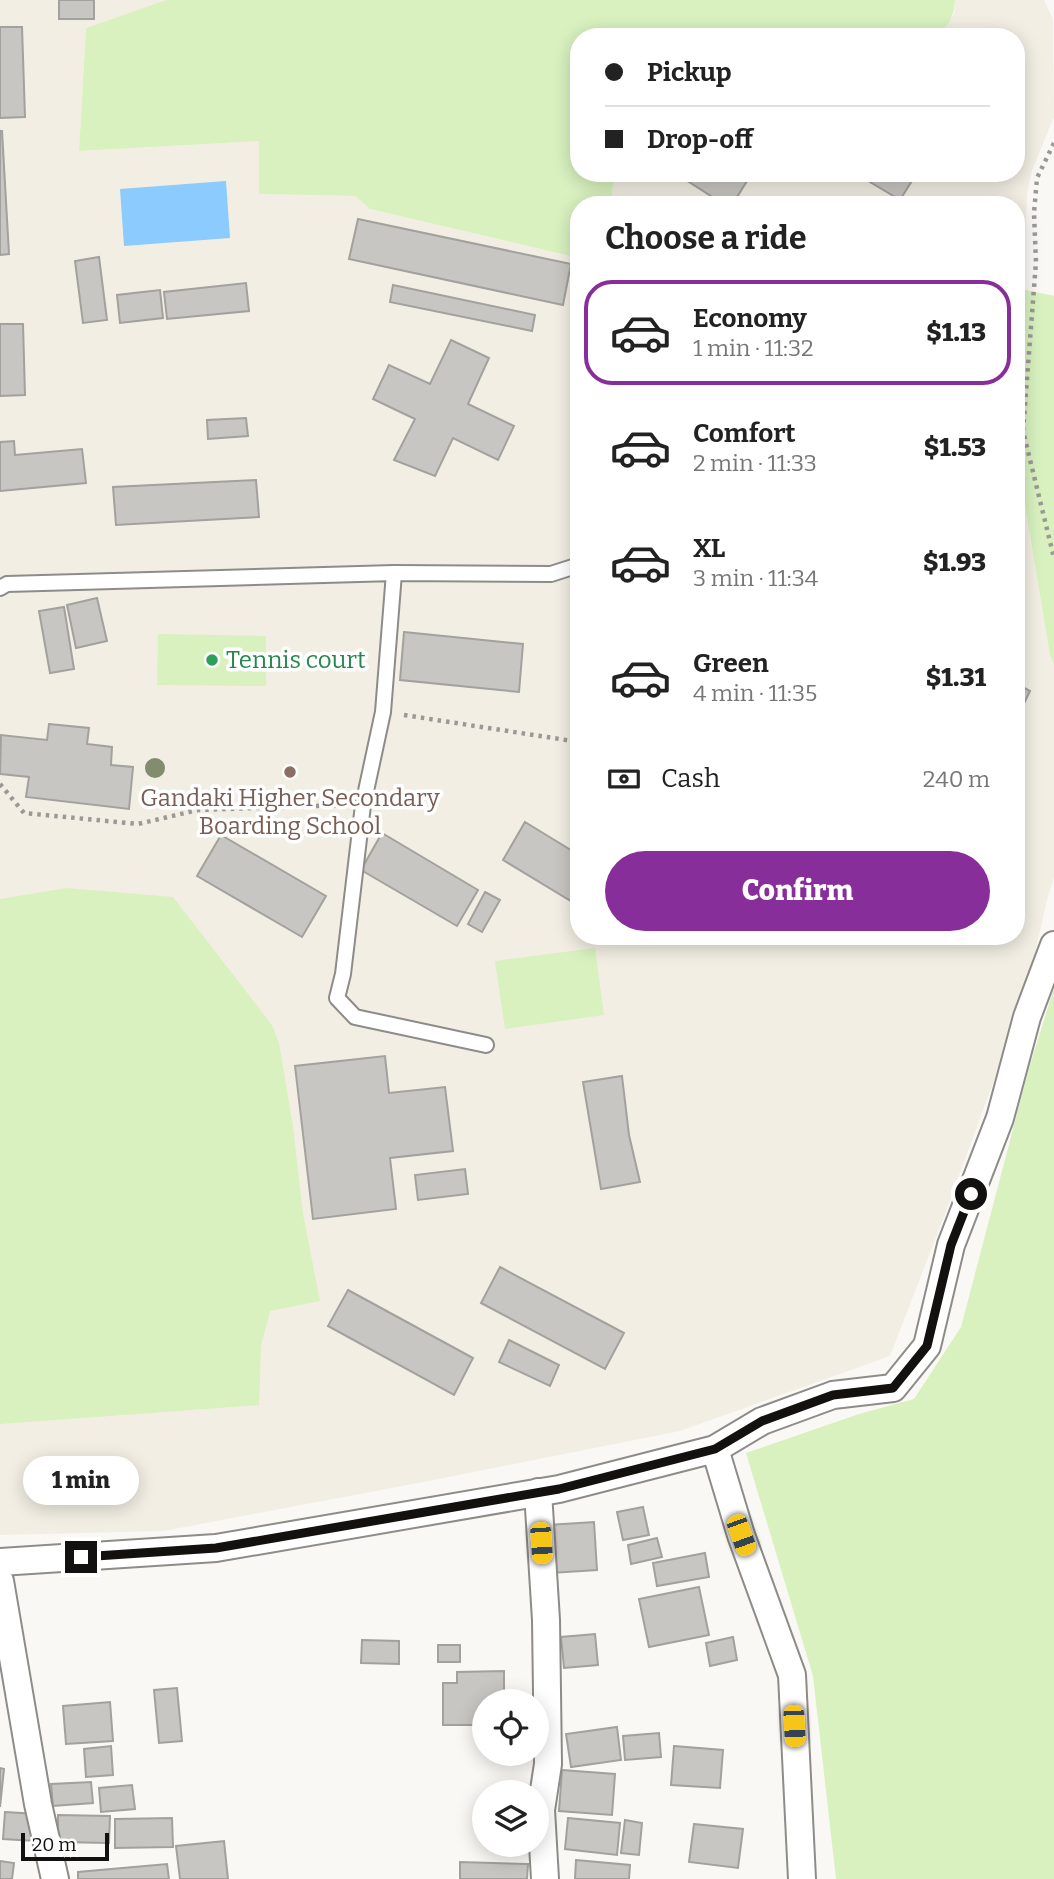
<!DOCTYPE html>
<html lang="en">
<head>
<meta charset="utf-8">
<style>
  :root { --surface:#fff; --page:#f6f6f6; --text:#222; --muted:#767676; --line:#e0e0e0; --accent:#882e9a }
  body { margin:0; font-family:Bitter,serif; background:var(--page); color:var(--text); height:100vh; display:flex; flex-direction:column; font-size:26px; white-space:nowrap }
  * { box-sizing:border-box; margin:0 }
  p { font-size:23px; color:var(--muted) }
  .icon { flex:none; width:38px; height:38px; fill:none; stroke:currentColor; stroke-width:2; stroke-linecap:round; stroke-linejoin:round }
  .map { position:relative; flex:1; overflow:hidden }
  .side { position:absolute; left:570px; top:196px; width:455px; height:749px; display:flex; flex-direction:column; background:var(--surface); border-radius:28px; box-shadow:0 4px 18px #0003 }
  .side>* { flex:none }
  .hud { position:absolute; left:570px; top:28px; width:455px; height:154px; border-radius:28px; box-shadow:0 4px 18px #0003; display:grid; align-content:center; height:154px; padding:0 35px; background:var(--surface) }
  .buttons { position:absolute; left:472px; top:1689px; display:grid; gap:14px }
  .buttons a { display:grid; place-items:center; width:77px; height:77px; border-radius:50%; background:var(--surface); box-shadow:0 4px 18px #0003; font-size:35px }
  .scale { position:absolute; left:21px; bottom:18px; width:88px; box-sizing:border-box; padding-left:7px; border:4px solid #121110; border-top:0; font-size:19px; line-height:24px; white-space:nowrap; color:#121110; -webkit-text-stroke:5px #fff; paint-order:stroke }
  .end { position:absolute; width:32px; height:32px; margin:-16px; border:9px solid #121110; background:#fff; box-shadow:0 0 0 4px #fff }
  .from { border-radius:50% }
  .bubble { position:absolute; height:49px; border-radius:24px; background:var(--surface); box-shadow:0 4px 18px #0003; font-size:23px; font-weight:800; line-height:49px; text-align:center }
  .car { position:absolute; width:21px; height:42px; margin:-21px -10px; border-radius:9px; box-shadow:0 0 5px 2px #0007; background:linear-gradient(#f5c518 24%,#345 0 40%,#f5c518 0 76%,#345 0 86%,#f5c518 0) }
  .hud b { display:flex; align-items:center; gap:24px; height:66px; font-size:26px }
  .hud b+b { border-top:2px solid var(--line) }
  .hud i { width:18px; height:18px; background:var(--text) }
  ul { padding:0; list-style:none }
  li { display:flex; align-items:center; gap:21px; height:105px; margin:0 14px 10px; padding:0 21px; border:4px solid transparent; border-radius:28px }
  li div { flex:1 }
  li b { display:block; font-size:26px }
  li em { font-style:normal; font-weight:800 }
  li.current { border-color:var(--accent) }
  li>.icon { width:63px; height:63px; stroke-width:1.5 }
  h2 { padding:0 35px; font-size:32px; line-height:84px }
  .pay { display:flex; align-items:center; gap:18px; height:77px; padding:0 35px; font-size:26px }
  .pay p { margin-inline-start:auto }
  .action { display:flex; gap:14px; margin-top:auto; padding:14px 35px }
  .action a { flex:1; height:80px; border-radius:42px; background:var(--accent); color:#fff; font-size:28px; font-weight:800; line-height:80px; text-align:center }
  .map>svg:first-child { display:block }
</style>
</head>
<body>
<div class="map">
<svg width="1054" height="1879" viewBox="0 0 1054 1879">
  <rect width="100%" height="100%" fill="#faf8f4"/>
  <!-- built -->
  <path fill="#f2eee3" d="M0,0H166L86,28L79,151L259,141L260,194L355,196L370,209L579,258V936H1017V458L1050,655L1054,665V878L1047,900L1026,993L945,1214L890,1356L680,1431L434,1480L164,1531L0,1535Z
    M955,0H1044L1053,19L1054,117L1032,170L1027,195L1023,288H1017V205H607L612,195L614,173H1017V37H931L939,34L954,14Z"/>
  <!-- green -->
  <path fill="#d8f1bf" d="M166,0H955C954,17 948,30 931,37H866L844,32L840,37H579V173H614L612,195L606,205H579V258L370,209L355,196L259,194V141L79,151L86,28Z
    M1017,288L1054,296V665L1050,655L1017,458Z
    M158,634L266,636V686L157,685Z
    M67,888L173,897L272,1025L279,1043L293,1127L303,1214L320,1301L270,1311L261,1346L259,1405L0,1424V899Z
    M595,948L604,1015L505,1029L495,961Z
    M1054,988V1879H836L813,1676L746,1453L859,1414L914,1399L961,1327L1029,1068Z"/>
  <!-- water -->
  <path fill="#8bcbfe" d="M226,181L230,238L124,246L120,189Z"/>
  <!-- building -->
  <path fill="#c7c6c2" stroke="#a2a19d" stroke-width="2" d="M59,0H94V19H59Z
    M0,27H22L25,117L0,118Z
    M0,131H2L9,254L0,255Z
    M675,173H752L732,205H725Z
    M855,173H910L915,176L900,200Z
    M358,219L571,264L563,305L349,259Z
    M99,257L107,320L83,323L75,261Z
    M246,283L249,311L167,319L164,292Z
    M393,285L535,315L532,331L390,302Z
    M160,290L163,318L120,323L117,295Z
    M0,324H23L25,395L0,396Z
    M451,340L489,358L468,404L514,426L498,460L453,438L435,476L394,460L415,419L373,399L389,365L430,384Z
    M246,418L248,436L208,439L207,420Z
    M14,441L15,455L82,449L86,483L0,491V442Z
    M256,480L259,517L116,525L113,487Z
    M97,598L107,641L76,648L67,605Z
    M64,607L74,669L50,673L39,611Z
    M404,632L523,644L519,692L400,680Z
    M1017,684L1030,691L1017,718Z
    M49,724L89,728L87,744L112,747L111,765L133,767L129,809L26,797L29,777L0,774L1,735L47,740Z
    M525,822L579,855V906L503,860Z
    M382,833L478,890L457,926L361,870Z
    M221,835L326,896L302,937L197,876Z
    M485,892L500,900L482,932L468,924Z
    M385,1056L389,1093L445,1087L453,1151L390,1158L396,1209L313,1219L295,1066Z
    M622,1076L629,1135L640,1182L601,1189L583,1082Z
    M465,1169L468,1194L418,1200L415,1175Z
    M500,1267L624,1333L605,1369L481,1303Z
    M348,1290L473,1358L454,1395L328,1326Z
    M509,1340L559,1365L550,1386L499,1362Z
    M643,1507L649,1535L623,1540L617,1512Z
    M594,1522L597,1570L551,1573L548,1525Z
    M657,1538L662,1557L631,1564L628,1545Z
    M705,1553L709,1577L657,1586L653,1563Z
    M699,1587L709,1635L649,1647L639,1599Z
    M595,1634L598,1665L564,1668L561,1637Z
    M733,1637L737,1660L710,1666L706,1643Z
    M362,1640L399,1641V1664L361,1663Z
    M438,1645H460V1662H438Z
    M504,1671V1701H485V1712L477,1711V1725H443V1683H457V1672Z
    M177,1688L182,1741L159,1743L154,1690Z
    M110,1702L113,1741L66,1744L63,1706Z
    M617,1727L621,1760L571,1767L566,1734Z
    M659,1733L661,1757L625,1760L623,1736Z
    M111,1746L113,1775L86,1777L84,1749Z
    M674,1746L723,1750L720,1788L671,1785Z
    M0,1768L4,1769L0,1807Z
    M562,1770L615,1774L612,1815L559,1811Z
    M91,1782L93,1803L53,1806L51,1784Z
    M132,1785L135,1809L101,1812L99,1788Z
    M5,1812L37,1814L35,1841L3,1839Z
    M58,1815L110,1816L109,1843L58,1842Z
    M172,1818L173,1847L115,1848V1819Z
    M568,1818L620,1823L617,1855L565,1849Z
    M625,1820L642,1823L639,1855L621,1853Z
    M694,1824L743,1829L738,1868L689,1862Z
    M224,1841L228,1879H180L176,1846Z
    M576,1860L630,1865L629,1879H575Z
    M0,1861L14,1863L12,1879H0Z
    M460,1862L528,1864L527,1879H460Z
    M167,1864L169,1879H78V1872Z"/>
  <g fill="none" stroke-linecap="round" stroke-linejoin="round">
    <!-- lane casing -->
    <g stroke="#8d8c89" stroke-width="18">
      <path id="lane" d="M394,573L551,574L579,565
        M0,588L7,584L394,573L383,712L363,805L343,974L337,998L355,1017L486,1045"/>
    </g>
    <!-- street casing -->
    <g stroke="#8d8c89" stroke-width="30">
      <path id="street" d="M715,1449L741,1535L792,1675L802,1879
        M538,1492L546,1620L548,1764L541,1810L545,1879
        M0,1562L216,1548L559,1489L715,1449L762,1421L833,1395L893,1388L927,1346L951,1245L1000,1118L1027,1017L1054,945
        M0,1581L38,1804L55,1879"/>
    </g>
    <!-- path -->
    <path stroke="#9b9996" stroke-width="4.5" stroke-dasharray="3.5 5" stroke-linecap="butt" d="M1054,143L1037,178L1034,213L1036,262L1023,431L1054,558
      M404,715L579,742
      M0,784L24,813L138,824L198,810L344,805"/>
    <!-- lane -->
    <use href="#lane" stroke="#fff" stroke-width="14"/>
    <!-- street -->
    <use href="#street" stroke="#fff" stroke-width="26"/>
  </g>
  <!-- trees -->
  <circle fill="#828c6e" cx="155" cy="768" r="10"/>
  <g fill="none" stroke-linecap="round" stroke-linejoin="round">
    <!-- route -->
    <path stroke="#121110" stroke-width="9" d="M81,1557L216,1548L559,1489L715,1449L762,1421L833,1395L893,1388L927,1346L951,1245L971,1194"/>
  </g>
  <!-- markers -->
  <circle fill="#2e9e5b" stroke="#fff" stroke-width="2.5" cx="212" cy="660" r="7"/>
  <circle fill="#8d6e63" stroke="#fff" stroke-width="2.5" cx="290" cy="772" r="7"/>
  <g text-anchor="middle" dominant-baseline="central" stroke-width="7" stroke-linejoin="round" paint-order="stroke">
    <!-- leisure labels -->
    <g font-size="24" fill="#27864d" stroke="#fff" text-anchor="start">
      <text x="226" y="660">Tennis court</text>
    </g>
    <!-- education labels -->
    <g font-size="24" fill="#785e54" stroke="#fff">
      <text x="290" y="798">Gandaki Higher Secondary<tspan x="290" dy="28">Boarding School</tspan></text>
    </g>
  </g>
</svg>
<div class="buttons">
<a><svg class="icon" aria-label="locate" viewBox="0 0 24 24"><circle cx="12" cy="12" r="6"/><path d="M12 2v4M12 18v4M2 12h4M18 12h4"/></svg></a>
<a><svg class="icon" aria-label="layers" viewBox="0 0 24 24"><path d="M12 4l9 5-9 5-9-5zM3 14l9 5 9-5"/></svg></a>
</div>
<div class="scale">20 m</div>
<i class="end from" style="left:971px;top:1194px"></i>
<i class="end" style="left:81px;top:1557px"></i>
<div class="bubble" style="left:23px;top:1456px;width:116px">1 min</div>
<i class="car" style="left:741px;top:1535px;rotate:160deg"></i>
<i class="car" style="left:541px;top:1543px;rotate:176deg"></i>
<i class="car" style="left:794px;top:1726px;rotate:177deg"></i>
<div class="hud">
<b><i class="from"></i>Pickup</b>
<b><i></i>Drop-off</b>
</div>
<section class="side">
<h2>Choose a ride</h2>
<ul>
<li class="current"><svg class="icon" aria-label="car" viewBox="0 0 24 24"><path d="M5 17H2v-5l4-1 3-4h7l3 4 3 1v5h-3M9 17h6M6 11h13"/><circle cx="7" cy="17" r="2"/><circle cx="17" cy="17" r="2"/></svg><div><b>Economy</b><p>1 min · 11:32</p></div><em>$1.13</em></li>
<li><svg class="icon" aria-label="car" viewBox="0 0 24 24"><path d="M5 17H2v-5l4-1 3-4h7l3 4 3 1v5h-3M9 17h6M6 11h13"/><circle cx="7" cy="17" r="2"/><circle cx="17" cy="17" r="2"/></svg><div><b>Comfort</b><p>2 min · 11:33</p></div><em>$1.53</em></li>
<li><svg class="icon" aria-label="car" viewBox="0 0 24 24"><path d="M5 17H2v-5l4-1 3-4h7l3 4 3 1v5h-3M9 17h6M6 11h13"/><circle cx="7" cy="17" r="2"/><circle cx="17" cy="17" r="2"/></svg><div><b>XL</b><p>3 min · 11:34</p></div><em>$1.93</em></li>
<li><svg class="icon" aria-label="car" viewBox="0 0 24 24"><path d="M5 17H2v-5l4-1 3-4h7l3 4 3 1v5h-3M9 17h6M6 11h13"/><circle cx="7" cy="17" r="2"/><circle cx="17" cy="17" r="2"/></svg><div><b>Green</b><p>4 min · 11:35</p></div><em>$1.31</em></li>
</ul>
<div class="pay"><svg class="icon" aria-label="cash" viewBox="0 0 24 24"><path d="M3 7h18v10H3z"/><circle cx="12" cy="12" r="2"/></svg>Cash<p>240 m</p></div>
<div class="action"><a>Confirm</a></div>
</section>
</div>
</body>
</html>
